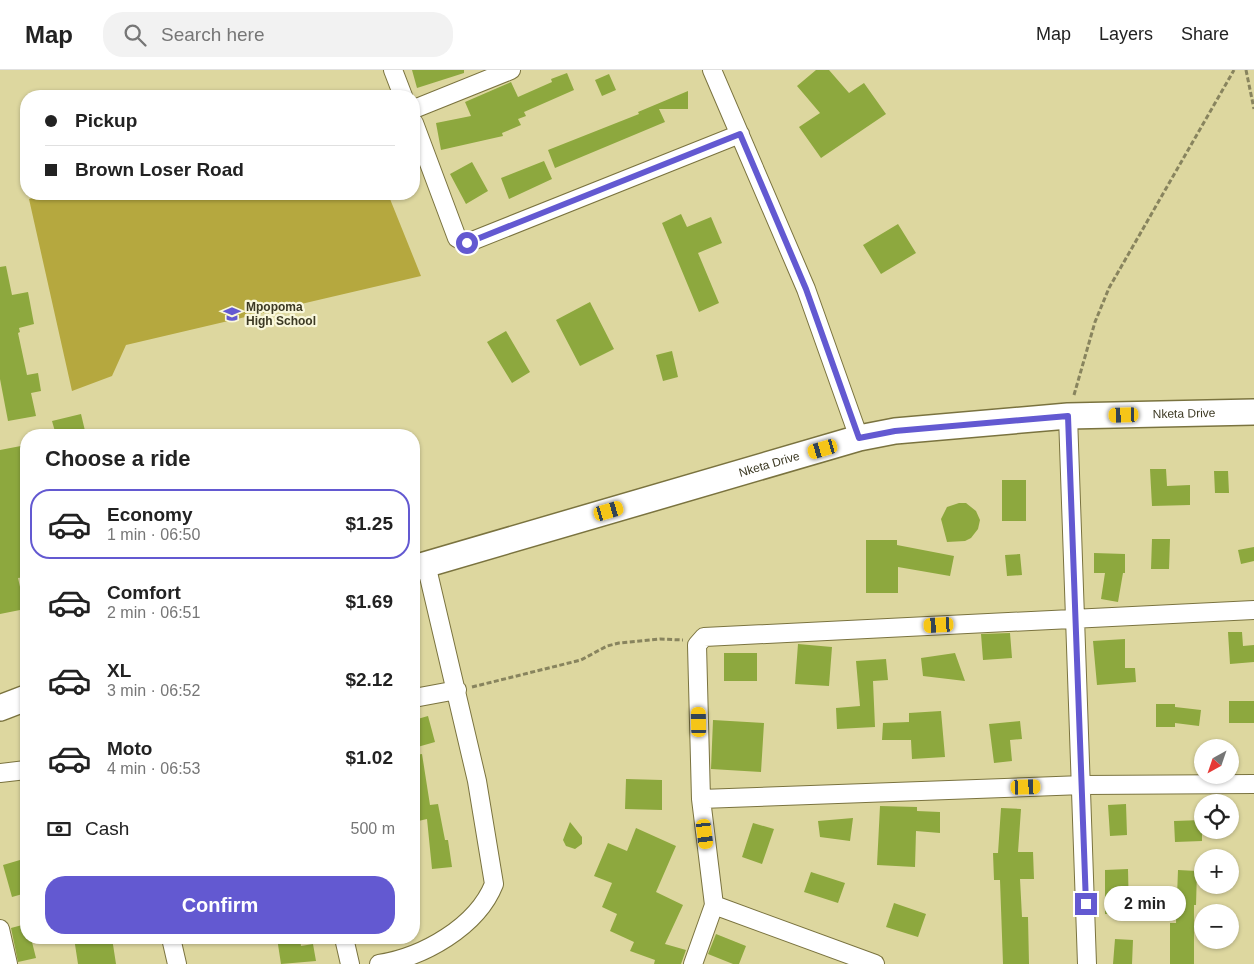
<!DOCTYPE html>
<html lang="en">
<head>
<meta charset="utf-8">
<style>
  :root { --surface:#fff; --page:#f2f2f2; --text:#222; --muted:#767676; --line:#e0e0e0; --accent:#6359d1 }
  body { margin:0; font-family:Arial,sans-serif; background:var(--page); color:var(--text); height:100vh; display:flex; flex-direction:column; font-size:19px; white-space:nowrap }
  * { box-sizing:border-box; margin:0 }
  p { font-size:16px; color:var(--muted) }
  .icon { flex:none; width:28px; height:28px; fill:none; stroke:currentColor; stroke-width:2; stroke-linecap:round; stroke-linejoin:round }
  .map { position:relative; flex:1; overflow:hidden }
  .drawer { position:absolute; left:20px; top:359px; width:400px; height:515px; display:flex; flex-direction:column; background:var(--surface); border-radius:20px; box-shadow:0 1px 4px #0004 }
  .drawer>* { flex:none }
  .top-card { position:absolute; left:20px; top:20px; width:400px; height:110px; border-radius:20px; box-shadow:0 1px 4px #0004; display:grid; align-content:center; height:110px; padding:0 25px; background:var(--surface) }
  .needle { width:32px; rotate:220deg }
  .buttons { position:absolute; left:1194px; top:669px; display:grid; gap:10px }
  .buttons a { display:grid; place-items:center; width:45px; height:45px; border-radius:50%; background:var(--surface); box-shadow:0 1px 4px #0004; font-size:25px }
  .end { position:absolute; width:22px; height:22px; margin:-11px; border:6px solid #6359d1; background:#fff; box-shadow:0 0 0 2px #fff }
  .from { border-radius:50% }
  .bubble { position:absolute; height:35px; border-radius:18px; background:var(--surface); box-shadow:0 1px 4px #0004; font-size:16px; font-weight:700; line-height:35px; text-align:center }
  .car { position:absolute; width:15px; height:30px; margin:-15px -8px; border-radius:6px; box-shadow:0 0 4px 1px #0007; background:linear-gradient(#f5c518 24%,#345 0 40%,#f5c518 0 76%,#345 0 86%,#f5c518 0) }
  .top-card b { display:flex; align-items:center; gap:18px; height:48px; font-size:19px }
  .top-card b+b { border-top:1px solid var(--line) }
  .top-card i { width:12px; height:12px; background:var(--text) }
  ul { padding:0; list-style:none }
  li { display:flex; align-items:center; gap:15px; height:70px; margin:0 10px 8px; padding:0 15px; border:2px solid transparent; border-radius:20px }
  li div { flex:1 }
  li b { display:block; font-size:19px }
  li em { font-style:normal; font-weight:700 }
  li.selected { border-color:var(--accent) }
  li>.icon { width:45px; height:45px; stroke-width:1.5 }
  h2 { padding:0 25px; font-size:22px; line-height:60px }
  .pay { display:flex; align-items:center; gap:12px; height:55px; padding:0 25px; font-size:19px }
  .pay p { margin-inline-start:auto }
  .primary-button { display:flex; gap:10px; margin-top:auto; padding:10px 25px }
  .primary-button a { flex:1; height:58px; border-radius:20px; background:var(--accent); color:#fff; font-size:20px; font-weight:700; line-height:58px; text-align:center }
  header { display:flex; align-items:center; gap:30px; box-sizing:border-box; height:70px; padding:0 25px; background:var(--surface); border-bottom:1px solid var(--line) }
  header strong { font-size:24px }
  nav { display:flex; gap:28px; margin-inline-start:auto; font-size:18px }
  .search { width:350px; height:45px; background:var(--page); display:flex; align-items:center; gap:12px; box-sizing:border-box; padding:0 18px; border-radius:20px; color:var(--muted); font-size:19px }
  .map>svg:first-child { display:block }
</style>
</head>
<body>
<header>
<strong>Map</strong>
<div class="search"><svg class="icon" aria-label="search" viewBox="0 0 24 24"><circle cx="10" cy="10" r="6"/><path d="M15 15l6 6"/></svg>Search here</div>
<nav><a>Map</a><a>Layers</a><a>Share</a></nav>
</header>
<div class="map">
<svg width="1254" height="894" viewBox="0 0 1254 894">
  <rect width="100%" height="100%" fill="#ddd79f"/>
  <!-- green -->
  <path fill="#b5a83f" d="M49,124H388L421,206L126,275L112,306L72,321L29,129Z"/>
  <!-- building -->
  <path fill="#8da83e" d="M412,0H464V3L417,18Z
    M816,0H829L849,23L864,13L886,44L821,88L799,57L820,43L797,16Z
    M567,3L574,20L524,42L526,46L518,49L521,55L502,63L503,66L441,80L436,53L471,46L465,32L511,12L518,27L552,12L551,9Z
    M609,4L616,20L602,26L595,10Z
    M688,21V39H659L665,52L555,98L548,80L639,44L638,42Z
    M544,91L552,109L509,129L501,108Z
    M472,92L488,121L466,134L450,104Z
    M681,144L687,157L711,147L722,173L698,183L719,233L699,242L662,153Z
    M898,154L916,183L881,204L863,175Z
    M6,196L12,225L28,222L34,254L19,258L20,262L18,263L27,305L38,303L41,321L31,323L36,346L8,351L0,309V197Z
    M590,232L614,279L580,296L556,250Z
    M506,261L530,302L512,313L487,272Z
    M672,281L678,307L663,311L656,285Z
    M81,344L86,365H56L52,351Z
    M26,375V507L18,508L25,539L0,544V380Z
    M1150,399H1166L1167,416L1190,415V435L1152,436Z
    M1214,401H1228L1229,423H1215Z
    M1002,410H1026V451H1002Z
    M959,433H966L976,441L980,450L978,459L971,468L965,471L947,472L941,449L947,437Z
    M1152,469H1170L1169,499H1151Z
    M866,470H897V475L954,486L950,506L898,497V523H866Z
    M1254,477V491L1241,494L1238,480Z
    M1094,483L1125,484V503H1123L1118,532L1101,529L1105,503H1094Z
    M1020,484L1022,505L1007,506L1005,485Z
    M1228,562H1242L1243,576L1254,575V592L1230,594Z
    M1010,563L1012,588L983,590L981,564Z
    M1125,569V598H1135L1136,612L1097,615L1093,571Z
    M798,574L832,577L829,616L795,614Z
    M724,583H757V611H724Z
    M955,583L965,611L923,606L921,588Z
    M886,589L888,610L873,611L875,657L837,659L836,638L860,636L856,591Z
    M1229,631H1254V653H1229Z
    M1156,634H1175V637L1201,640L1199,656L1175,653V657H1156Z
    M941,641L945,687L912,689L911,670H882L883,653L909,652V643Z
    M428,646L435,672L414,678V650Z
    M713,650L764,653L761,702L711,699Z
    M1020,651L1022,669L1010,670L1012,691L994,693L989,654Z
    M422,684L430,735L438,734L445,770H448L452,797L432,799L427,749L414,752V685Z
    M626,709L662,710V740L625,739Z
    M1126,734L1127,765L1110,766L1108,735Z
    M880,736L917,737V741L940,742V763L916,761L915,797L877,795Z
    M1001,738L1021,739L1018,782H1033L1034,809H1020L1022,847H1028L1029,894H1003L1000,810H994L993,783H998Z
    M853,748L850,771L820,767L818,751Z
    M1202,750V771L1175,772L1174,751Z
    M570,752L582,767V774L575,779L566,776L563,770Z
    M753,753L774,759L762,794L742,787Z
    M636,758L676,776L656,822L683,835L665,874L686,880L681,894H654L655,890L630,881L634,872L610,861L617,844L602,837L612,813L594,806L608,773L627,781Z
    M20,790L26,811V823L12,827L3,795Z
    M1128,799L1129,843L1105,844V800Z
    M1178,800L1197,801L1196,835H1194V894H1170V853H1176Z
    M811,802L845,813L838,833L804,822Z
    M894,833L926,844L918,867L886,857Z
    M26,854V868H31L36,888L18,892L11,858Z
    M716,864L746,876L739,894H733L708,884Z
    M74,868H112L116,894H78Z
    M277,868H300L301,876L313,874L316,891L281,894Z
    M1115,869L1133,870L1132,894H1113Z"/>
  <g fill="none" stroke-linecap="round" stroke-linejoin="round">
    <!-- street casing -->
    <g stroke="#7a733f" stroke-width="20">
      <path id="street" d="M393,0L403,26
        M712,0L806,219L859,368
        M414,39L511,0
        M414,53L457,168L467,173L740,64
        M1068,346L1087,894
        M414,628L457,620
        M0,703L26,700
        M701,729L1083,715L1254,714
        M714,835L875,894
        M0,859L8,894
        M171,868L177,894
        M344,868L350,894
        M379,894C423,887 477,857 494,814L477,711L426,494
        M693,894L714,835L701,729L697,575L704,567L1254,540"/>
    </g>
    <!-- secondary casing -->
    <g stroke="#7a733f" stroke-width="28">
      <g id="secondary">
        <path id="s1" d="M414,498L859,368L895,361L1068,346L1254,342"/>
        <path d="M0,638L26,628"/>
      </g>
    </g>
    <!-- path -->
    <path stroke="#88845e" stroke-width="3" stroke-dasharray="5 2.5" stroke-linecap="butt" d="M1246,0L1254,39
      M1074,325L1095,252L1109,218L1234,0
      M472,617L581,590L607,576L619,573L660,569L683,570"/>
    <!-- street -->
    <use href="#street" stroke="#fff" stroke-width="18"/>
    <!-- secondary -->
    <use href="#secondary" stroke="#fff" stroke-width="25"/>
  </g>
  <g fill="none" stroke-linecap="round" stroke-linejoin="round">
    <!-- route -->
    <path stroke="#6359d1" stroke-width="6" d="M467,173L740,64L806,219L859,368L895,361L1068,346L1086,834"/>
  </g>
  <!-- icons -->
  <defs>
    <g id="school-bare" transform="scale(1.35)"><path d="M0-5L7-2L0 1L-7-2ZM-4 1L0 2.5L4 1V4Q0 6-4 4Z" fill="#6359d1" stroke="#f9f7db" stroke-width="2.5" paint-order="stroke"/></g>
  </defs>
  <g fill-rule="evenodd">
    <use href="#school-bare" x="232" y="244"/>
  </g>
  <g text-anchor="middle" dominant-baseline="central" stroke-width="4.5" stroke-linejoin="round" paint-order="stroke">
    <!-- poi labels -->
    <g font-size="12" font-weight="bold" fill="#3c3923" stroke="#f9f7db" text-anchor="start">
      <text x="246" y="237">Mpopoma<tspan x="246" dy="14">High School</tspan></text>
    </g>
    <!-- street labels -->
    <g font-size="12" fill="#3c3923" stroke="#f9f7db">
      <text stroke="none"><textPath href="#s1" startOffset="790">Nketa Drive</textPath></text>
      <text stroke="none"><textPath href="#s1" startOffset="370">Nketa Drive</textPath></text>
    </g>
  </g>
</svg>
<div class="buttons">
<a><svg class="needle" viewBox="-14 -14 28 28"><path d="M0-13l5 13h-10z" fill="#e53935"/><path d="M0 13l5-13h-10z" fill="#767676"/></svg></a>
<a><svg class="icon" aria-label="locate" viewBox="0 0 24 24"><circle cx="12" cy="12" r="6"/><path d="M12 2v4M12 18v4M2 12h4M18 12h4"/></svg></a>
<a>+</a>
<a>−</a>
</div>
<i class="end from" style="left:467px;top:173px"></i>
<i class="end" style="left:1086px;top:834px"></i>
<div class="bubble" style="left:1104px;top:816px;width:82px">2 min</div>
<i class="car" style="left:1124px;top:345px;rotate:268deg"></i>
<i class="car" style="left:823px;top:379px;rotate:254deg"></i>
<i class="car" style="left:609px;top:441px;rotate:74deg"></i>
<i class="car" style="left:939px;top:555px;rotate:267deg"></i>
<i class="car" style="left:699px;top:652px;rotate:359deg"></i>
<i class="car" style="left:1026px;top:717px;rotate:88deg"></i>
<i class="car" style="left:705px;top:764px;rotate:173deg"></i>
<div class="top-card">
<b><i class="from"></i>Pickup</b>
<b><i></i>Brown Loser Road</b>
</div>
<section class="drawer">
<h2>Choose a ride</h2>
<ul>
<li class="selected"><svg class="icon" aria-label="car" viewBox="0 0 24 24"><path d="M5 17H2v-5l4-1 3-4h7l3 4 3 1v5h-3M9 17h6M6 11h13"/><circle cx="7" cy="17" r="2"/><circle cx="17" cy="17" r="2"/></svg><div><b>Economy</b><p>1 min · 06:50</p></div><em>$1.25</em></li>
<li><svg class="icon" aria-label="car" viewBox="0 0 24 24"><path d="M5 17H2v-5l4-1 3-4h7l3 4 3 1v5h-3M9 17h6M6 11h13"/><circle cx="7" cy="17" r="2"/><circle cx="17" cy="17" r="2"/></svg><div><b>Comfort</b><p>2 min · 06:51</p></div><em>$1.69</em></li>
<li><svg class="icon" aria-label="car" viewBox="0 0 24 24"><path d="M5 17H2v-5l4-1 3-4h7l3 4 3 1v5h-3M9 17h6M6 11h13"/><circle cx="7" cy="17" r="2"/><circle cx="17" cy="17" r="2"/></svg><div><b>XL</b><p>3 min · 06:52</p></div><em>$2.12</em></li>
<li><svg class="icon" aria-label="car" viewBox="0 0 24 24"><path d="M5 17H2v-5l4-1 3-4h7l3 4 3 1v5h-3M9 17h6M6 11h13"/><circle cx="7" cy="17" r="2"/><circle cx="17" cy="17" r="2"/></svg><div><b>Moto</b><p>4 min · 06:53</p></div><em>$1.02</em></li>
</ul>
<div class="pay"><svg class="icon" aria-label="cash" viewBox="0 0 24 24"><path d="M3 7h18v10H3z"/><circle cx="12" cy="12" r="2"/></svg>Cash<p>500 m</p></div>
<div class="primary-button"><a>Confirm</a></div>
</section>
</div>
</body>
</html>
